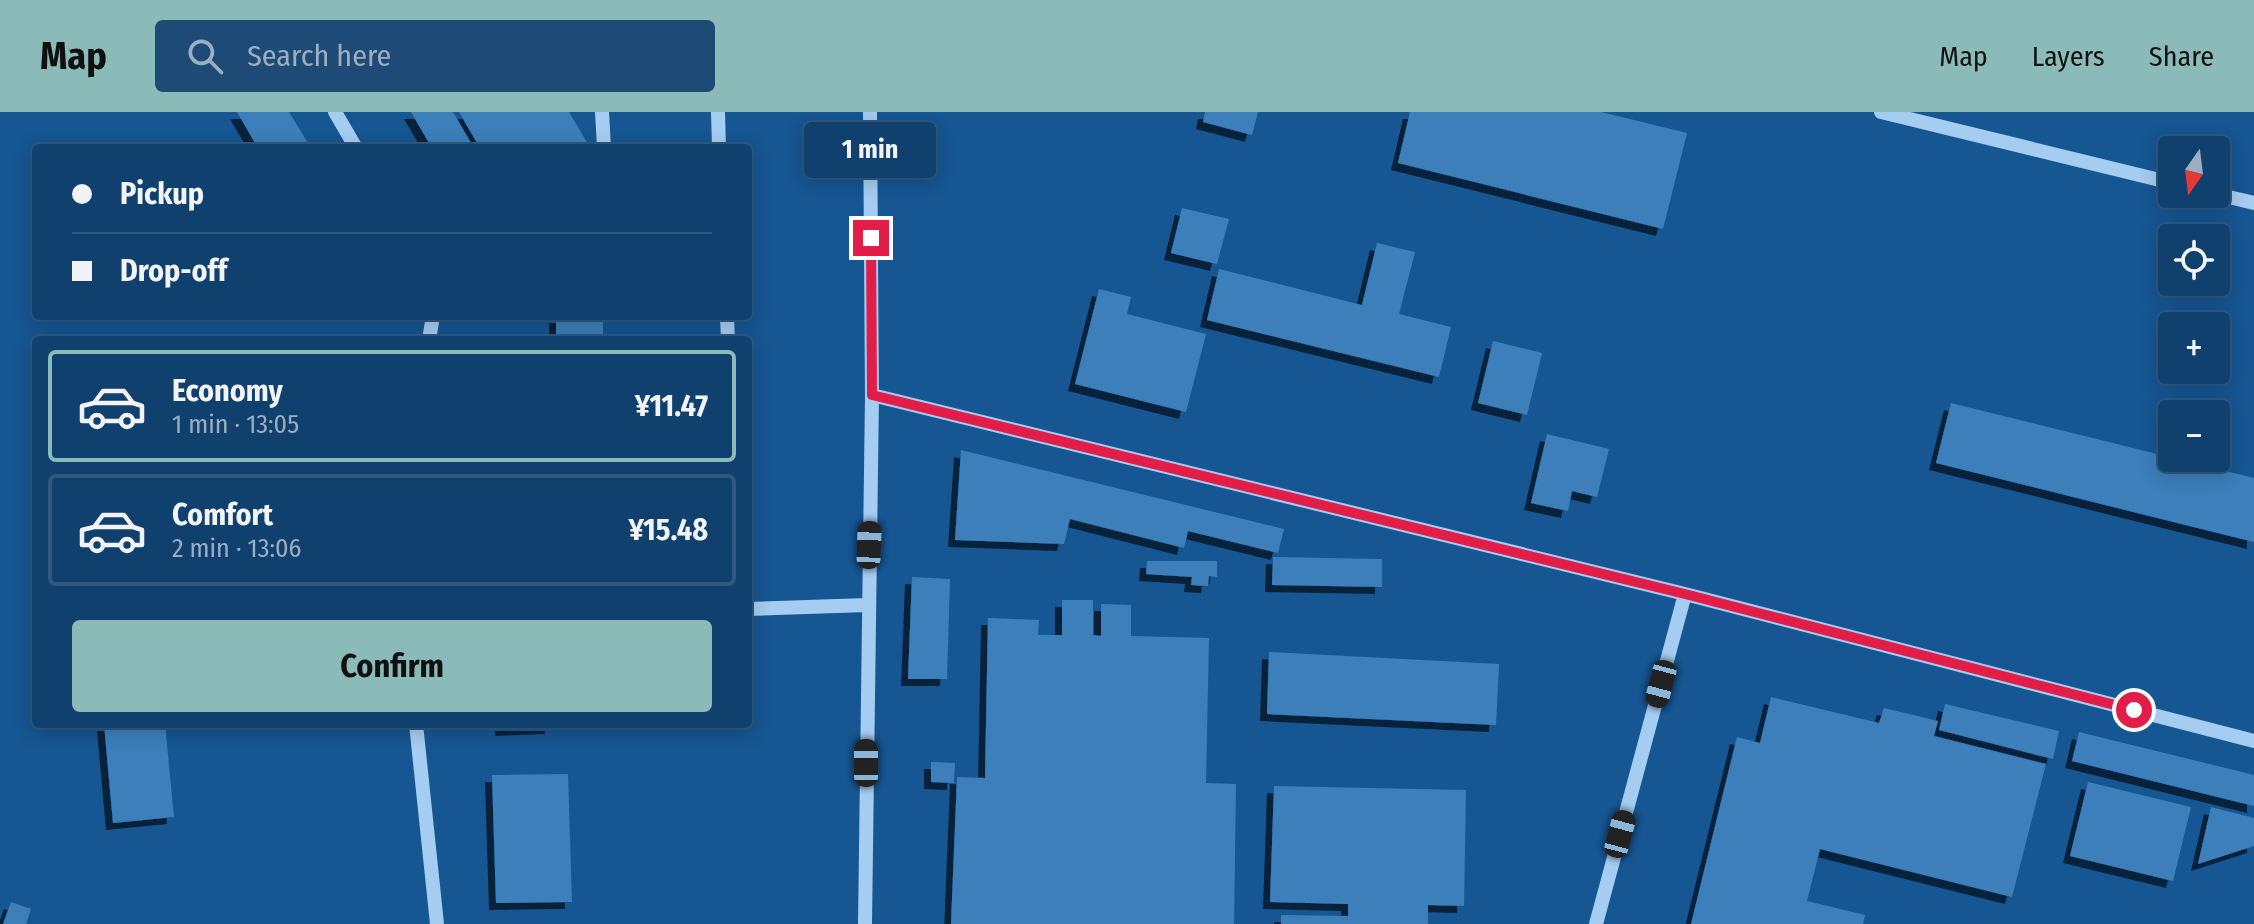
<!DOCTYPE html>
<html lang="en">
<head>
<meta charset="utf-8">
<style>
  :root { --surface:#10406e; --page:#1e4b76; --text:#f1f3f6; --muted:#9cafc2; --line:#305981; --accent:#8bbbb9 }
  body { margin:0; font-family:"Fira Sans Condensed",sans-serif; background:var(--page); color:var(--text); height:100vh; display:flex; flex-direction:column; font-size:30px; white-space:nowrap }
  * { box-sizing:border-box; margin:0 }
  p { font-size:26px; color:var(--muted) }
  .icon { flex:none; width:44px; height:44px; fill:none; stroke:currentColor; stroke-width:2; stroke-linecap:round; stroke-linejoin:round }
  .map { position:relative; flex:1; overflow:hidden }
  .side { position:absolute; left:32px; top:224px; width:720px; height:392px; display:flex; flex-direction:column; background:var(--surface); border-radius:8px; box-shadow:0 4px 20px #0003,0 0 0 2px var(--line) }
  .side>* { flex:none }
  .guide { position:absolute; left:32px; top:32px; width:720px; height:176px; border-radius:8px; box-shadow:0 4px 20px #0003,0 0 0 2px var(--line); display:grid; align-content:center; height:176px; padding:0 40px; background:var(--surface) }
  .needle { width:52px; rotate:194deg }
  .buttons { position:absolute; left:2158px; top:24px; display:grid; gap:16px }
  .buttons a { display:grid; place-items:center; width:72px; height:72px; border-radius:8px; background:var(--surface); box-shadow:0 4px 20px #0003,0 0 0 2px var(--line); font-size:40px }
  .end { position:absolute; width:36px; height:36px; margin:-18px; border:10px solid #e11d48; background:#fff; box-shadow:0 0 0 4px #fff }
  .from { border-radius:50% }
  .bubble { position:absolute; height:56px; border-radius:8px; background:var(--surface); box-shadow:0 4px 20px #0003,0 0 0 2px var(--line); font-size:26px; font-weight:700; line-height:56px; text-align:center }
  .car { position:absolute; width:24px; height:48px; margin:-24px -12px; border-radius:10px; box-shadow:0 0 6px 2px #0007; background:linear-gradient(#222 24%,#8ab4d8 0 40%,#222 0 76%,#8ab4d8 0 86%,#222 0) }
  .guide b { display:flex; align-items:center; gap:28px; height:76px; font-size:30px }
  .guide b+b { border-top:2px solid var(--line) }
  .guide i { width:20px; height:20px; background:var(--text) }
  ul { padding:14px 0 0; list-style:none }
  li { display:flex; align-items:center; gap:24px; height:112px; margin:0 16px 12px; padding:0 24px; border:4px solid var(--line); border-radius:8px }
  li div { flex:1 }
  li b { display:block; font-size:30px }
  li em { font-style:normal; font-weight:700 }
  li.active { border-color:var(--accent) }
  li>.icon { width:72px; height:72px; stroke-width:1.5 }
  .button { display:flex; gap:16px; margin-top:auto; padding:16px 40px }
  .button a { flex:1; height:92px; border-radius:8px; background:var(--accent); color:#111; font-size:32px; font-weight:700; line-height:92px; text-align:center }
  header { display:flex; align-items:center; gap:48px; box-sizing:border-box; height:112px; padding:0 40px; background:var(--accent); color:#111 }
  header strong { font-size:38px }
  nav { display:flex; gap:44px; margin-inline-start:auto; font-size:28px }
  .search { width:560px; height:72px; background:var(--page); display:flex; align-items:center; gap:20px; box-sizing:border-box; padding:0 28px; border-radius:8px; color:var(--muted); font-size:30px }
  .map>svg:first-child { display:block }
</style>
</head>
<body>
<header>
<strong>Map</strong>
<div class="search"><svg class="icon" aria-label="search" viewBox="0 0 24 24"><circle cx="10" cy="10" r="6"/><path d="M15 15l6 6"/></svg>Search here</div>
<nav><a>Map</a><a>Layers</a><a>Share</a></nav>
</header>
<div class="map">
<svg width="2254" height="812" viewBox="0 0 2254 812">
  <defs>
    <filter id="shadow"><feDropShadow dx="-7" dy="7" stdDeviation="0" flood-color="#0009"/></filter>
  </defs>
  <rect width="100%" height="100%" fill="#165693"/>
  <!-- building -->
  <path fill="#3e7fbb" filter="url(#shadow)" d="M237,0H289L311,36H258Z
    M411,0H453L474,36H432Z
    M459,0H569L588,32L581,36H480Z
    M1205,0H1258L1252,23L1203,10Z
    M1410,0H1601L1687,21L1663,117L1398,51Z
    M1182,96L1229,107L1217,152L1171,141Z
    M1377,131L1415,140L1399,202L1451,215L1439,265L1207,208L1219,157L1362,193Z
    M1099,177L1131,185L1127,202L1206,222L1186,300L1075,272Z
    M556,204H603V223H556Z
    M1493,229L1542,241L1527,303L1478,291Z
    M1951,291L2254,366V430L1936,351Z
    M1547,322L1609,337L1597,385L1572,379L1568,399L1531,391Z
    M961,338L1284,417L1278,441L1188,419L1184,436L1070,407L1064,432L955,428Z
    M1273,445L1382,447V475L1272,473Z
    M1147,449H1217V465L1209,464L1208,474L1191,473L1192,465L1146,462Z
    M912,465L950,467L947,567H908Z
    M1062,488H1093V523L1101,524V492L1131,493V524L1209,526L1206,671L1236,672L1234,812H951L957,665L985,666L988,506L1039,508L1038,523H1062Z
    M1269,540L1499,552L1496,613L1267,602Z
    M1771,585L1879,611L1884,596L1938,609L1934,624L2046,652L2012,785L1820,737L1807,789L1865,803L1863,812H1691L1737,625L1760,631Z
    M1945,592L2059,619L2053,647L1939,618Z
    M104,612H165L174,705L113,711Z
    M502,612H552V615L502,617Z
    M2079,620L2254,663V694L2072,649Z
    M931,650L955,651L954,671L931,670Z
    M568,662L572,790L496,791L492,663Z
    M2088,670L2191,695L2173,769L2070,744Z
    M1274,674L1466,678L1464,794L1428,793V812H1281V803L1348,804V792L1270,790Z
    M2211,695L2254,706V734L2198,752Z
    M11,790L31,797L26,812H3Z"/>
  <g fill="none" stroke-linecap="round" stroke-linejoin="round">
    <!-- minor -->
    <path stroke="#a5cdf1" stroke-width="14" d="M335,0L356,36
      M602,0L604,36
      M718,0L719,36
      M1881,0L2172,71
      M2216,82L2254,91
      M727,204L728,228
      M429,228L433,204
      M872,283L1685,482L2254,629
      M748,497L867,493
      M416,612L437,812
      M865,812L872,283L870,0
      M1596,812L1685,482"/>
  </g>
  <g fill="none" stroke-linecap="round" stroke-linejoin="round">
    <!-- route -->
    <path stroke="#e11d48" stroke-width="10" d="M871,126L872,283L1685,482L2134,598"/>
  </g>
</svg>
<div class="buttons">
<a><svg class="needle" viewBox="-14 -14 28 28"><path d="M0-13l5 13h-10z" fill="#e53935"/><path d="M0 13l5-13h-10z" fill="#9cafc2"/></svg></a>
<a><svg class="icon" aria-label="locate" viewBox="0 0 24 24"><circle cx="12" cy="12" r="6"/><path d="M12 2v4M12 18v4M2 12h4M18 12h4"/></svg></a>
<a>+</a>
<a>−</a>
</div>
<i class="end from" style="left:2134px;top:598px"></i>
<i class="end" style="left:871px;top:126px"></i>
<div class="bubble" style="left:804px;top:10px;width:132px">1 min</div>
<i class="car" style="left:869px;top:433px;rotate:2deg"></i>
<i class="car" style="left:1661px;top:572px;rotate:195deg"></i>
<i class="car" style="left:866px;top:651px;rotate:0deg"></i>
<i class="car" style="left:1620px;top:722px;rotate:15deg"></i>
<div class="guide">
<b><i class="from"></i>Pickup</b>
<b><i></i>Drop-off</b>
</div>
<section class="side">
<ul>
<li class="active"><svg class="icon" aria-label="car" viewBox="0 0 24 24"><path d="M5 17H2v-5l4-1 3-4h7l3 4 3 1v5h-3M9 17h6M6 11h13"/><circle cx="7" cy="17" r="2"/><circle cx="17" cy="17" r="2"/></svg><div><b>Economy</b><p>1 min · 13:05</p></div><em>¥11.47</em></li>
<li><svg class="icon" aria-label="car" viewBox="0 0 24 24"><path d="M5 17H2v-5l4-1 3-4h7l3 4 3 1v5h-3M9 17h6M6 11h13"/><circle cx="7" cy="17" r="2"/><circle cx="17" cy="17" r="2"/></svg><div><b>Comfort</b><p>2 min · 13:06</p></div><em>¥15.48</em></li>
</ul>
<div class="button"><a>Confirm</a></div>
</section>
</div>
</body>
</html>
